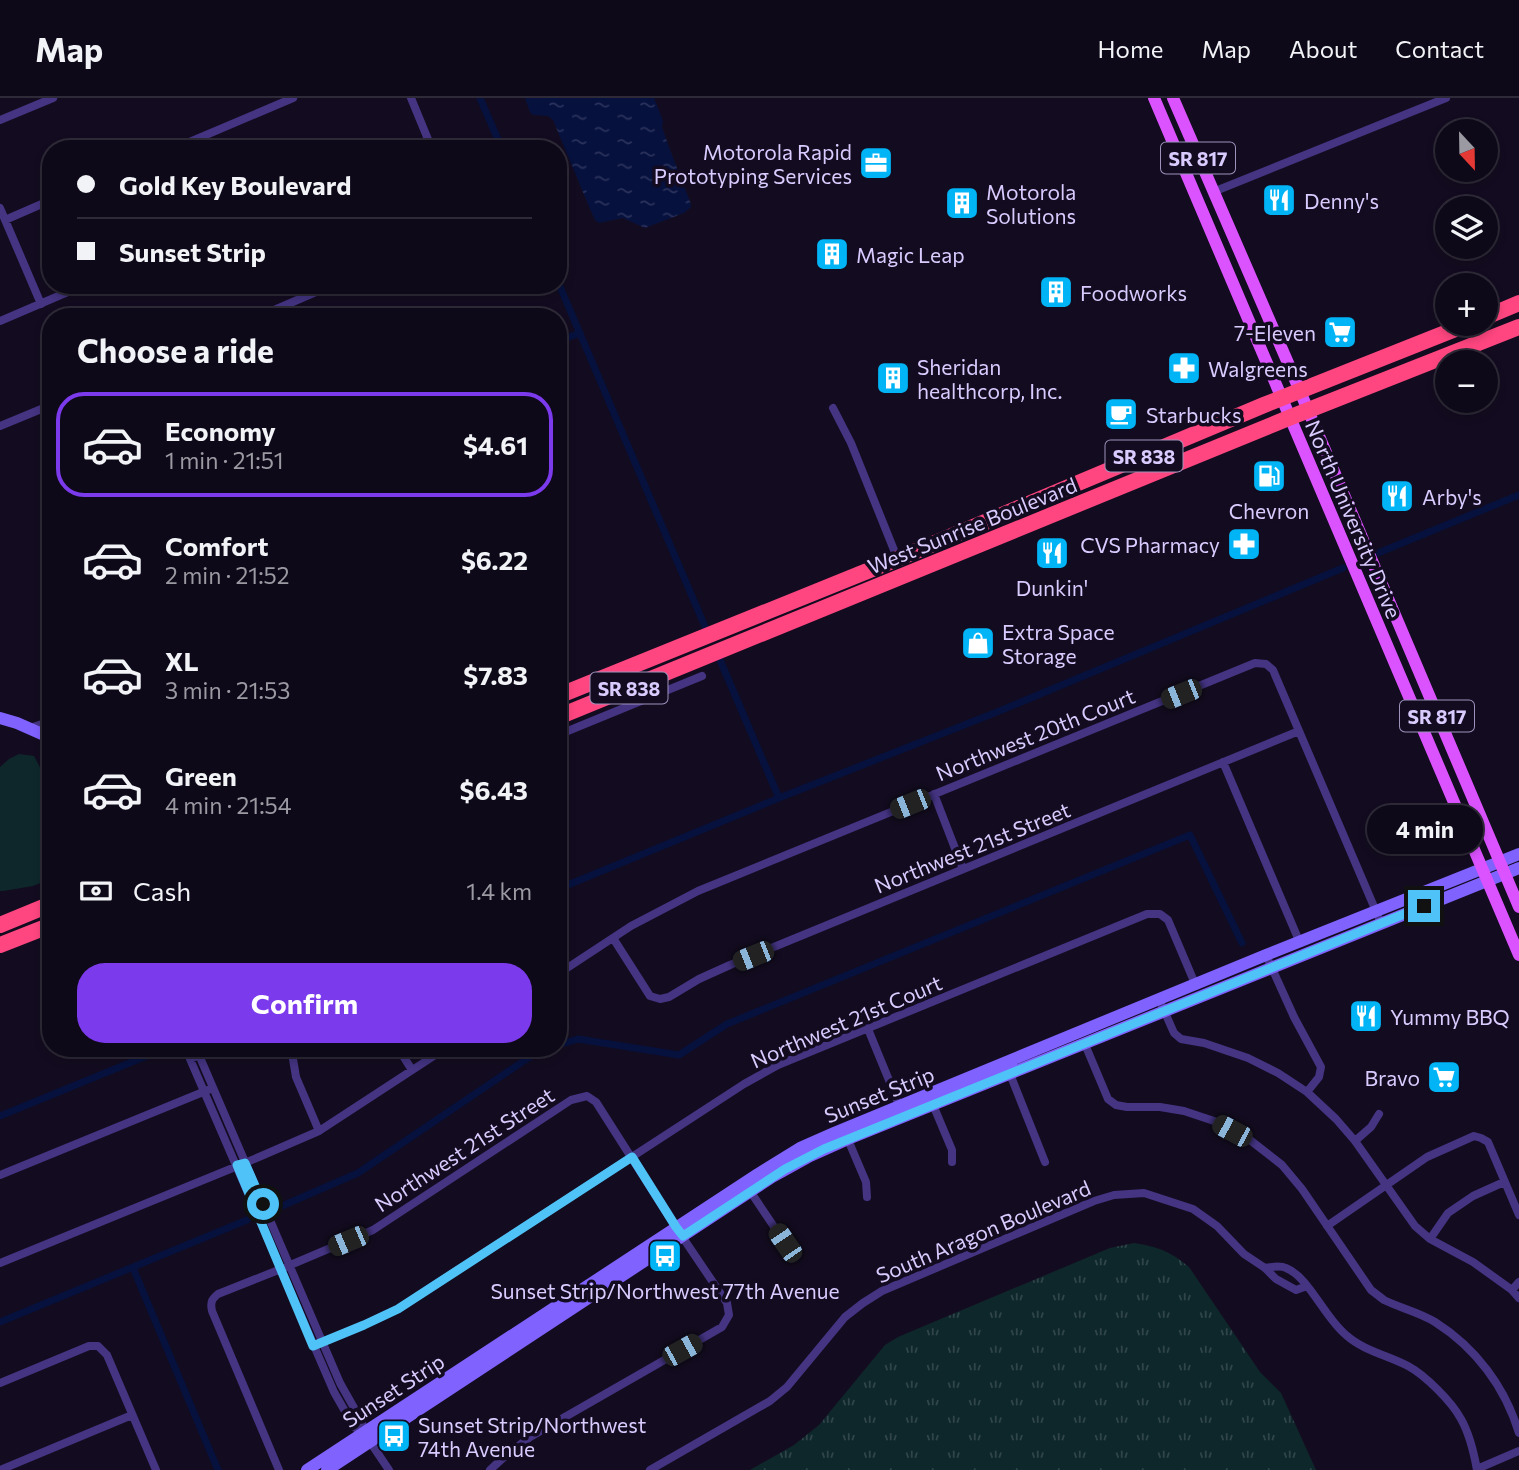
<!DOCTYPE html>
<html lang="en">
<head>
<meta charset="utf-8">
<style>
  :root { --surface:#0e0918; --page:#171221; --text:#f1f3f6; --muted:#9b9aa2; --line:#2e2a37; --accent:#7c3aed }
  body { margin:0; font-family:Commissioner,sans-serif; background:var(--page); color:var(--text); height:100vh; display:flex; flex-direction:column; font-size:26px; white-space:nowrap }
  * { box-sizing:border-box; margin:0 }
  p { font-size:23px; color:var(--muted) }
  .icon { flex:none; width:38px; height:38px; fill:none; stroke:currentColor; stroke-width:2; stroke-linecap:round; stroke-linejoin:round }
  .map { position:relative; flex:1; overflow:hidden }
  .drawer { position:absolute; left:42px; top:210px; width:525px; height:749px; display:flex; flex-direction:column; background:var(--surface); border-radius:28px; box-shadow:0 4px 10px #0003,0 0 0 2px var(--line) }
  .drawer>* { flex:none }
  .guide { position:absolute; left:42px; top:42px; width:525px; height:154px; border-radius:28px; box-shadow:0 4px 10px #0003,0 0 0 2px var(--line); display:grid; align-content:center; height:154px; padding:0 35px; background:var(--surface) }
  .needle { width:46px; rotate:158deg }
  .controls { position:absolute; left:1435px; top:21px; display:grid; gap:14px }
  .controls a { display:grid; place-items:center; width:63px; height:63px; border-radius:50%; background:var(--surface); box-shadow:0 4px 10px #0003,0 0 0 2px var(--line); font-size:35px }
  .end { position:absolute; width:32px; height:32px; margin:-16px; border:9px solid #4fc3f7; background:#111; box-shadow:0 0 0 4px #111 }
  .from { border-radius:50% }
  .bubble { position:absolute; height:49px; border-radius:24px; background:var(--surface); box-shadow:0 4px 10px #0003,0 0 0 2px var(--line); font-size:23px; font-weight:700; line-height:49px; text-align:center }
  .car { position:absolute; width:21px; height:42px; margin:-21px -10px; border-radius:9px; box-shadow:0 0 5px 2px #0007; background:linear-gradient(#222 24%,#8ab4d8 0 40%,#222 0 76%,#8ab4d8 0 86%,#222 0) }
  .guide b { display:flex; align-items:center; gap:24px; height:66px; font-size:26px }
  .guide b+b { border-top:2px solid var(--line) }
  .guide i { width:18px; height:18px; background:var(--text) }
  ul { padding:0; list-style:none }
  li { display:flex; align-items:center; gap:21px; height:105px; margin:0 14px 10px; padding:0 21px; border:4px solid transparent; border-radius:28px }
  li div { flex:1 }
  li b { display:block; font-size:26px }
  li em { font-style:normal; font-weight:700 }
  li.selected { border-color:var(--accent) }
  li>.icon { width:63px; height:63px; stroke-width:1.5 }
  h2 { padding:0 35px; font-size:32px; line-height:84px }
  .pay { display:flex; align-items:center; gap:18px; height:77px; padding:0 35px; font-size:26px }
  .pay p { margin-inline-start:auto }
  .primary-button { display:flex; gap:14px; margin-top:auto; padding:14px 35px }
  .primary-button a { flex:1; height:80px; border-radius:28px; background:var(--accent); color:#fff; font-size:28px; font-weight:700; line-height:80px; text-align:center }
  header { display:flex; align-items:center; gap:42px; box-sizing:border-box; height:98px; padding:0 35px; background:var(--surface); border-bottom:2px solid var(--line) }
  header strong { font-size:33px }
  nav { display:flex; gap:38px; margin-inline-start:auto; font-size:24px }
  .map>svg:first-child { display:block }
</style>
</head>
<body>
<header>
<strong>Map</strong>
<nav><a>Home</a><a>Map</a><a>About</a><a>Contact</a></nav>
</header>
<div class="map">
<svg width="1519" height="1372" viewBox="0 0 1519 1372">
  <defs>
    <pattern id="grass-tufts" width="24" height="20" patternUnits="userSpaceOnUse" patternTransform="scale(1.75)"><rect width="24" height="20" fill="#0e272b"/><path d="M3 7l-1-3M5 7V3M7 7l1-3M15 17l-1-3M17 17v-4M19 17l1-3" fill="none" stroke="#30454b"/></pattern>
    <pattern id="water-ripples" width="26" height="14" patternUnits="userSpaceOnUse" patternTransform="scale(1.75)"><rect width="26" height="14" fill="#06113e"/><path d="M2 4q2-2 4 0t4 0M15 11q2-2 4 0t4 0" fill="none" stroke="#2a325b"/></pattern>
  </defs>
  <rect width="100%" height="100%" fill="#130c20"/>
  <!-- grass -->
  <path fill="url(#grass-tufts)" d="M1134,1145C1158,1149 1170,1153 1189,1169L1260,1274L1281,1295L1316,1372H750L794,1347L819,1327L885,1247L898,1239L1110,1150Z"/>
  <!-- pitch -->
  <path fill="#0e272b" d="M19,656L34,658L51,690V781L33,788L3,793H0V669L9,661Z"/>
  <!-- water -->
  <path fill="url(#water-ripples)" d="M525,0H654L663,23L662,29L669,49L691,106V109L684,115L645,130L623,120L599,125L595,122L590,111L553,22L548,18L533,17L530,14Z"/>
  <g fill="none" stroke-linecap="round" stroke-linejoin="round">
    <!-- canal -->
    <path stroke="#06113e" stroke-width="7" d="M480,0L502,51
      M558,184L706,531
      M558,243L580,235
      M1378,455L1519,397
      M720,562L779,700
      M558,791L779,700L997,614L1343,470
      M558,947L578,941L679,957L727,926L1190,737L1242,845
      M0,1018L166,950
      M275,1111L358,1075L540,952L547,950
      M133,1170L218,1372
      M0,1224L247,1122"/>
    <!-- street -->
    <path stroke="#443482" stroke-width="8" d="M411,0L432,51
      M0,22L53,0
      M173,51L293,0
      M409,51L429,43
      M1213,94L1446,0
      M0,110L41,206
      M5,122L51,102
      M258,219L332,187
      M0,223L84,187
      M833,310L851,345L898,462
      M0,328L51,307
      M30,630L51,623
      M558,637L702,578
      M1223,664L1300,845
      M934,696L963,771
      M613,840L650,898L660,901L669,899L699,881L730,867L1299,633
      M1266,857L1294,919L1321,969L1319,979L1307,994
      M558,876L631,828L698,793L1255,565L1266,566L1273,572L1381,825
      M1159,901L1174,935L1181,941L1204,945L1248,960L1278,975L1307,994L1336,1021L1355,1043L1415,1128L1430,1141L1473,1164L1512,1192L1519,1200
      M868,931L900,1009
      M1084,944L1108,1001L1116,1007L1127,1009H1160L1184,1013L1214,1023L1250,1042L1282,1067L1302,1091L1371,1192C1375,1195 1380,1199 1384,1202C1400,1210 1419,1214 1435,1224C1476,1250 1505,1289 1519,1335
      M398,950L412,972
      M293,961L296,979L319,1033
      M1008,971L1045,1064
      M931,1002L952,1052V1064
      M846,1037L866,1084L867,1099
      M1355,1043L1371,1029L1379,1016
      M0,1077L208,992
      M748,1090L785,1145
      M1327,1128L1427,1059L1474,1038L1481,1040L1488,1044L1519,1117
      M1430,1141L1448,1115L1473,1098L1504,1084
      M0,1165L245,1065L319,1033L446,950
      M1265,1170C1272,1169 1280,1167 1286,1170C1309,1179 1324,1219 1346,1237C1364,1253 1387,1257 1408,1268C1425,1277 1452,1304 1461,1321C1470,1337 1474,1355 1477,1372
      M1512,1192L1519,1184
      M313,1248L364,1227L398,1211L744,986L778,967L1147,816H1160L1168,822L1196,888
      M0,1285L89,1248H98L107,1257L156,1372
      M364,1335L354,1329L334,1294L190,961L199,957L340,1285L362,1324L364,1335L389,1372
      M1477,1371L1519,1353
      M0,1372L132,1317
      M279,1372L212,1213C210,1204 212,1201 218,1196L281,1171L373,1132L571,1002L587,998L596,1004L675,1128L727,1205L729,1217L722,1229L530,1339L503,1360L490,1372
      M650,1372L770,1303L787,1289L845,1219L863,1205L882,1193L1094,1103L1114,1097L1144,1095L1193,1111L1217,1128L1244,1156L1265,1170L1276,1181L1296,1192L1307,1188"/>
    <!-- secondary -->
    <path stroke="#8062ff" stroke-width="12" d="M0,620L17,625L51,640
      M307,1372L758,1076L800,1050L834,1035L1266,857L1519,756
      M327,1372L772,1079L810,1058L848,1041L1519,770"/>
    <!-- primary -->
    <path stroke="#db52ff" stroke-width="12" d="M1154,0L1519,857
      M1173,0L1288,265L1519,809"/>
    <!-- highway -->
    <path stroke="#ff4680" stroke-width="16" d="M1486,219L1519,205
      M558,598L897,461L1264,307L1468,226
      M558,619L1291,319L1519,229
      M0,827L51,806
      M0,847L51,827"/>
  </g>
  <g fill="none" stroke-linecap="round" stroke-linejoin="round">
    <!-- route -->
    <path stroke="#4fc3f7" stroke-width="9" d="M263,1106L245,1065L237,1067L313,1248L364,1227L398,1211L632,1059L676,1129L683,1138L785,1071L824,1051L1424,808"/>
  </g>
  <!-- icons -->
  <defs>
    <g id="office-square" transform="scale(1.75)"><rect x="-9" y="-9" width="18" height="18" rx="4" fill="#00b4f6" stroke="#130c20"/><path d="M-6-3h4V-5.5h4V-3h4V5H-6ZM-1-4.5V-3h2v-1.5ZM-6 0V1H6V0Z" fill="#fff"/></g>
    <g id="restaurant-square" transform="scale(1.75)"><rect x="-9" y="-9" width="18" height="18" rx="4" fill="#00b4f6" stroke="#130c20"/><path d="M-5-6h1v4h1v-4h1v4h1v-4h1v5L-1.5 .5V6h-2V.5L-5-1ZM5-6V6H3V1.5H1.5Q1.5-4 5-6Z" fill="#fff"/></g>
    <g id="building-square" transform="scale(1.75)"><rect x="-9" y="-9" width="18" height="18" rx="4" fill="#00b4f6" stroke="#130c20"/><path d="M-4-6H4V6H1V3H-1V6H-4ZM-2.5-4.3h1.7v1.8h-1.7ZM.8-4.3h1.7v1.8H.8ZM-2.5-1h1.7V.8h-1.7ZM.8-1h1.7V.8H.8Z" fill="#fff"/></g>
    <g id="supermarket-square" transform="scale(1.75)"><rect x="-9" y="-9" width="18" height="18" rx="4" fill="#00b4f6" stroke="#130c20"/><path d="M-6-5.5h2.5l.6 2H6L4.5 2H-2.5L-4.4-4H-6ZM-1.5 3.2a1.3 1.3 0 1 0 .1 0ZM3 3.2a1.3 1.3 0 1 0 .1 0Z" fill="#fff"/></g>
    <g id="pharmacy-square" transform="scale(1.75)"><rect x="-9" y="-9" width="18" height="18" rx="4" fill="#00b4f6" stroke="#130c20"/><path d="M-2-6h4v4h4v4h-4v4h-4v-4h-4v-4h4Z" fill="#fff"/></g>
    <g id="cafe-square" transform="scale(1.75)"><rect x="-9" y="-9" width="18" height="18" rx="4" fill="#00b4f6" stroke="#130c20"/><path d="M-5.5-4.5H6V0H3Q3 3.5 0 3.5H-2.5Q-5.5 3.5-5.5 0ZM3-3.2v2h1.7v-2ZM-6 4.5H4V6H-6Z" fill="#fff"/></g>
    <g id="fuel-square" transform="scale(1.75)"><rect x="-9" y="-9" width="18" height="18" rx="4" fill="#00b4f6" stroke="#130c20"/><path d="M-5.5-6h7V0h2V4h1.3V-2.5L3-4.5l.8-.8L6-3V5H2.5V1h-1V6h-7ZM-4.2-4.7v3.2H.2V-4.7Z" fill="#fff"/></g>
    <g id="shop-square" transform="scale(1.75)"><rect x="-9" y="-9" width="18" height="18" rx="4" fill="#00b4f6" stroke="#130c20"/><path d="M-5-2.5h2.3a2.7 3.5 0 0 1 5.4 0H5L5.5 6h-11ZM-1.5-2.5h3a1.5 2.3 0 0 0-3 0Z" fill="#fff"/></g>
    <g id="bus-square" transform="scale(1.75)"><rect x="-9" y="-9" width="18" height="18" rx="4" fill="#00b4f6" stroke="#130c20"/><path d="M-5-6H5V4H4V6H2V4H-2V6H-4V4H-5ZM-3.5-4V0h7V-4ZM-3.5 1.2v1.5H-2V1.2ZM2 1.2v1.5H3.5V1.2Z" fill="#fff"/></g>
  </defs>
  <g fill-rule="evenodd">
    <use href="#office-square" x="876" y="65"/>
    <use href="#restaurant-square" x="1279" y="102"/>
    <use href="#building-square" x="962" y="105"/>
    <use href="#building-square" x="832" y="156"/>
    <use href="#building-square" x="1056" y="194"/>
    <use href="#supermarket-square" x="1340" y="234"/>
    <use href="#pharmacy-square" x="1184" y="270"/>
    <use href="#building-square" x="893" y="280"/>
    <use href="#cafe-square" x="1121" y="316"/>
    <use href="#fuel-square" x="1269" y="378"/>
    <use href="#restaurant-square" x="1397" y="398"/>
    <use href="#pharmacy-square" x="1244" y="446"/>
    <use href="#restaurant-square" x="1052" y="455"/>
    <use href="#shop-square" x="978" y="545"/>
    <use href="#restaurant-square" x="1366" y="918"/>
    <use href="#supermarket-square" x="1444" y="979"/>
    <use href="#bus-square" x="665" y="1158"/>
    <use href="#bus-square" x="394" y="1338"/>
  </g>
  <g text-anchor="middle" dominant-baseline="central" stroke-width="7" stroke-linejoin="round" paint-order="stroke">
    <!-- shield labels -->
    <g fill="#130c20" stroke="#9e92bc" stroke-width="2">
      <rect x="1161" y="44.5" width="74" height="31" rx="5"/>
      <rect x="1105.5" y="342.5" width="77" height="31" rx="5"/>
      <rect x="590.5" y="574.5" width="77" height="31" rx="5"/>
      <rect x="1400" y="602.5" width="74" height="31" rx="5"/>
    </g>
    <g font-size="19" font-weight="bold" fill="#dacbff">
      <text x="1198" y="60">SR 817</text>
      <text x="1144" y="358">SR 838</text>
      <text x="629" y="590">SR 838</text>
      <text x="1437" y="618">SR 817</text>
    </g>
    <!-- poi labels -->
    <g font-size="21" fill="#dacbff" stroke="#130c20" text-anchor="start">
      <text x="852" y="53" text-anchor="end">Motorola Rapid<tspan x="852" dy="24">Prototyping Services</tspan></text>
      <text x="986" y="93">Motorola<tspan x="986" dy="24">Solutions</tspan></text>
      <text x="1304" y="102">Denny's</text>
      <text x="856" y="156">Magic Leap</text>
      <text x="1080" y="194">Foodworks</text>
      <text x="1316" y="234" text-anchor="end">7-Eleven</text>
      <text x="917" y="268">Sheridan<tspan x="917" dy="24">healthcorp, Inc.</tspan></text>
      <text x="1208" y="270">Walgreens</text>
      <text x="1146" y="316">Starbucks</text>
      <text x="1422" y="398">Arby's</text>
      <text x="1269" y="412" text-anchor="middle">Chevron</text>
      <text x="1220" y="446" text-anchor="end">CVS Pharmacy</text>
      <text x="1052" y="489" text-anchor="middle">Dunkin'</text>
      <text x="1002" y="533">Extra Space<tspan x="1002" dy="24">Storage</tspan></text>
      <text x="1390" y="918">Yummy BBQ</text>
      <text x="1420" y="979" text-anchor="end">Bravo</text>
      <text x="665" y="1192" text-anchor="middle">Sunset Strip/Northwest 77th Avenue</text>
      <text x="418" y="1326">Sunset Strip/Northwest<tspan x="418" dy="24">74th Avenue</tspan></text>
    </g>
    <!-- street labels -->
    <g font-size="21" fill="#dacbff" stroke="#130c20">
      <text transform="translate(1354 421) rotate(67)">North University Drive</text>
      <text transform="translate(972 427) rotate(-22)">West Sunrise Boulevard</text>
      <text transform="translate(1035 636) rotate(-22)">Northwest 20th Court</text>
      <text transform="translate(972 749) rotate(-22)">Northwest 21st Street</text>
      <text transform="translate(846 923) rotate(-23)">Northwest 21st Court</text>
      <text transform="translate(879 996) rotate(-22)">Sunset Strip</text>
      <text transform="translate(464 1051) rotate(-33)">Northwest 21st Street</text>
      <text transform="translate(983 1133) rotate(-23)">South Aragon Boulevard</text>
      <text transform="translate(393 1292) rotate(-33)">Sunset Strip</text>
    </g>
  </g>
</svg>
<div class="controls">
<a><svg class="needle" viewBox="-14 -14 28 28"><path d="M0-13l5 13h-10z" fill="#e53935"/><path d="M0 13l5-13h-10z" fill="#9b9aa2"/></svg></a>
<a><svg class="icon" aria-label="layers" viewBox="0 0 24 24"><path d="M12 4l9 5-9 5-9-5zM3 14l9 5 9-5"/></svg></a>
<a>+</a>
<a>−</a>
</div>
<i class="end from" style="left:263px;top:1106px"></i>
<i class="end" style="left:1424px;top:808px"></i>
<div class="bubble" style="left:1367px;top:707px;width:116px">4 min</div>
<i class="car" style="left:1181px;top:596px;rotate:248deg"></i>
<i class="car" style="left:910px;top:706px;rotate:248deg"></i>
<i class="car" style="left:753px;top:858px;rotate:248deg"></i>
<i class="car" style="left:1232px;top:1033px;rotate:298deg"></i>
<i class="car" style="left:348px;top:1143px;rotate:247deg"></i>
<i class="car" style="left:785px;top:1145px;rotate:326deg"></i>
<i class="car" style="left:682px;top:1252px;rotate:61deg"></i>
<div class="guide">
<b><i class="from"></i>Gold Key Boulevard</b>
<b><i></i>Sunset Strip</b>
</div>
<section class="drawer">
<h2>Choose a ride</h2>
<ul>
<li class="selected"><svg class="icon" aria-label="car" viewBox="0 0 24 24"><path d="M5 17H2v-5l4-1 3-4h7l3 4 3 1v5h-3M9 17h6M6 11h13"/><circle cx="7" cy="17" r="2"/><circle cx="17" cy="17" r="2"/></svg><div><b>Economy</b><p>1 min · 21:51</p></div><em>$4.61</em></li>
<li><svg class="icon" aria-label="car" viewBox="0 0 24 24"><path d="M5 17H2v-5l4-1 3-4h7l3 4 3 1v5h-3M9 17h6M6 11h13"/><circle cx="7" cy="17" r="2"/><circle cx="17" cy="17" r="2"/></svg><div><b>Comfort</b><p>2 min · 21:52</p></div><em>$6.22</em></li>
<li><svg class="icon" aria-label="car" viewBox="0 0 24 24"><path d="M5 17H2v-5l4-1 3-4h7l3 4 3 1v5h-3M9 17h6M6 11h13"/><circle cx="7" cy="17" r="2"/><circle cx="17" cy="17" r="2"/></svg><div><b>XL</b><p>3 min · 21:53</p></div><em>$7.83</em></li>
<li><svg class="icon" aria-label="car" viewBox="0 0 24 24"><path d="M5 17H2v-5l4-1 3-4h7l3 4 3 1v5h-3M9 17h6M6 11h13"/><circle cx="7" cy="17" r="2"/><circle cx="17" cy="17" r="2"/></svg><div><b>Green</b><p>4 min · 21:54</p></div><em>$6.43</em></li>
</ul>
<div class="pay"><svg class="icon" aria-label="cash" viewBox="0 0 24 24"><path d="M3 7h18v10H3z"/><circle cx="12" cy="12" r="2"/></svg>Cash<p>1.4 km</p></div>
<div class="primary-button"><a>Confirm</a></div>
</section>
</div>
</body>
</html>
